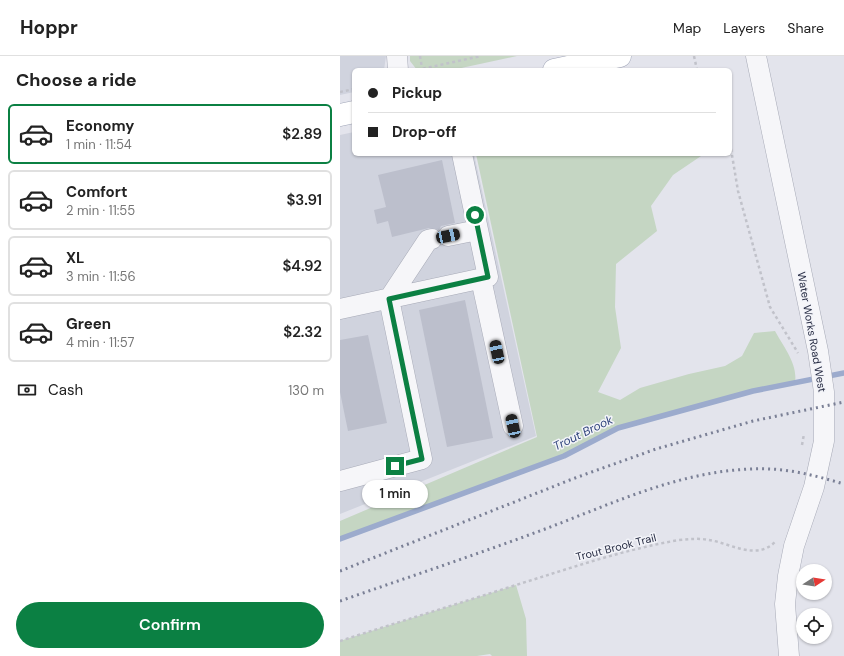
<!DOCTYPE html>
<html lang="en">
<head>
<meta charset="utf-8">
<style>
  :root { --surface:#fff; --page:#f2f2f2; --text:#222; --muted:#767676; --line:#e0e0e0; --accent:#0b8043 }
  body { margin:0; font-family:"DM Sans",sans-serif; background:var(--page); color:var(--text); height:100vh; display:flex; flex-direction:column; font-size:15px; white-space:nowrap }
  * { box-sizing:border-box; margin:0 }
  p { font-size:13px; color:var(--muted) }
  .icon { flex:none; width:22px; height:22px; fill:none; stroke:currentColor; stroke-width:2; stroke-linecap:round; stroke-linejoin:round }
  .map { position:relative; flex:1; overflow:hidden }
  .side { display:flex; flex-direction:column; background:var(--surface); width:340px }
  .side>* { flex:none }
  .top-card { position:absolute; left:12px; top:12px; width:380px; height:88px; border-radius:6px; box-shadow:0 1px 3px #0004; display:grid; align-content:center; height:88px; padding:0 16px; background:var(--surface) }
  .needle { width:26px; rotate:78deg }
  .buttons { position:absolute; left:456px; top:508px; display:grid; gap:8px }
  .buttons a { display:grid; place-items:center; width:36px; height:36px; border-radius:50%; background:var(--surface); box-shadow:0 1px 3px #0004; font-size:20px }
  .end { position:absolute; width:18px; height:18px; margin:-9px; border:5px solid #0b8043; background:#fff; box-shadow:0 0 0 2px #fff }
  .from { border-radius:50% }
  .bubble { position:absolute; height:28px; border-radius:14px; background:var(--surface); box-shadow:0 1px 3px #0004; font-size:13px; font-weight:600; line-height:28px; text-align:center }
  .car { position:absolute; width:12px; height:24px; margin:-12px -6px; border-radius:5px; box-shadow:0 0 3px 1px #0007; background:linear-gradient(#222 24%,#8ab4d8 0 40%,#222 0 76%,#8ab4d8 0 86%,#222 0) }
  .top-card b { display:flex; align-items:center; gap:14px; height:38px; font-size:15px }
  .top-card b+b { border-top:1px solid var(--line) }
  .top-card i { width:10px; height:10px; background:var(--text) }
  ul { padding:0; list-style:none }
  li { display:flex; align-items:center; gap:12px; height:60px; margin:0 8px 6px; padding:0 8px; border:2px solid var(--line); border-radius:6px }
  li div { flex:1 }
  li b { display:block; font-size:15px }
  li em { font-style:normal; font-weight:600 }
  li.active { border-color:var(--accent) }
  li>.icon { width:36px; height:36px; stroke-width:1.5 }
  h2 { padding:0 16px; font-size:18px; line-height:48px }
  .pay { display:flex; align-items:center; gap:10px; height:44px; padding:0 16px; font-size:15px }
  .pay p { margin-inline-start:auto }
  .action { display:flex; gap:8px; margin-top:auto; padding:8px 16px }
  .action a { flex:1; height:46px; border-radius:24px; background:var(--accent); color:#fff; font-size:16px; font-weight:600; line-height:46px; text-align:center }
  header { display:flex; align-items:center; gap:24px; box-sizing:border-box; height:56px; padding:0 20px; background:var(--surface); border-bottom:1px solid var(--line) }
  header strong { font-size:19px }
  nav { display:flex; gap:22px; margin-inline-start:auto; font-size:14px }
  main { display:flex; flex:1; min-height:0 }
  .map>svg:first-child { display:block }
</style>
</head>
<body>
<header>
<strong>Hoppr</strong>
<nav><a>Map</a><a>Layers</a><a>Share</a></nav>
</header>
<main>
<section class="side">
<h2>Choose a ride</h2>
<ul>
<li class="active"><svg class="icon" aria-label="car" viewBox="0 0 24 24"><path d="M5 17H2v-5l4-1 3-4h7l3 4 3 1v5h-3M9 17h6M6 11h13"/><circle cx="7" cy="17" r="2"/><circle cx="17" cy="17" r="2"/></svg><div><b>Economy</b><p>1 min · 11:54</p></div><em>$2.89</em></li>
<li><svg class="icon" aria-label="car" viewBox="0 0 24 24"><path d="M5 17H2v-5l4-1 3-4h7l3 4 3 1v5h-3M9 17h6M6 11h13"/><circle cx="7" cy="17" r="2"/><circle cx="17" cy="17" r="2"/></svg><div><b>Comfort</b><p>2 min · 11:55</p></div><em>$3.91</em></li>
<li><svg class="icon" aria-label="car" viewBox="0 0 24 24"><path d="M5 17H2v-5l4-1 3-4h7l3 4 3 1v5h-3M9 17h6M6 11h13"/><circle cx="7" cy="17" r="2"/><circle cx="17" cy="17" r="2"/></svg><div><b>XL</b><p>3 min · 11:56</p></div><em>$4.92</em></li>
<li><svg class="icon" aria-label="car" viewBox="0 0 24 24"><path d="M5 17H2v-5l4-1 3-4h7l3 4 3 1v5h-3M9 17h6M6 11h13"/><circle cx="7" cy="17" r="2"/><circle cx="17" cy="17" r="2"/></svg><div><b>Green</b><p>4 min · 11:57</p></div><em>$2.32</em></li>
</ul>
<div class="pay"><svg class="icon" aria-label="cash" viewBox="0 0 24 24"><path d="M3 7h18v10H3z"/><circle cx="12" cy="12" r="2"/></svg>Cash<p>130 m</p></div>
<div class="action"><a>Confirm</a></div>
</section>
<div class="map">
<svg width="504" height="600" viewBox="0 0 504 600">
  <rect width="100%" height="100%" fill="#e3e4ec"/>
  <!-- built -->
  <path fill="#d0d3de" d="M0,0H46L44,14H14V36L0,39Z
    M14,76V98H134L196,380L0,458V79Z"/>
  <!-- green -->
  <path fill="#c5d6c3" d="M70,0H177L112,14H77L70,5Z
    M136,98H364L333,119L311,150L317,175L276,208L275,251L281,292L258,336L280,344L300,332L349,318L385,310L402,300L414,277L435,275C443,290 458,308 455,326L278,372L224,400L0,484V465L197,381Z
    M176,529L186,563L187,600H152L150,598L137,600H0V585Z"/>
  <g fill="none" stroke-linecap="round" stroke-linejoin="round">
    <!-- stream -->
    <path stroke="#9cabcd" stroke-width="5.5" d="M0,483L224,400L278,372L413,335L504,317"/>
  </g>
  <!-- building -->
  <path fill="#bcbfcc" d="M102,104L115,167L101,170L99,174L89,172L52,181L48,165L37,168L34,154L46,151L38,119Z
    M125,244L153,382L107,391L79,254Z
    M28,279L47,367L8,375L0,336V284Z"/>
  <g fill="none" stroke-linecap="round" stroke-linejoin="round">
    <!-- minor casing -->
    <g stroke="#a7aab7" stroke-width="21">
      <path id="minor" d="M57,0L58,14
        M416,0L478,295L484,336V385L474,431L454,490L448,520L445,548L449,600
        M108,180L138,174
        M141,223L173,370
        M0,253L148,221L122,98
        M0,425L82,403L49,243L88,184L92,183"/>
    </g>
    <!-- major casing -->
    <g stroke="#a1a6b8" stroke-width="23">
      <path id="major" d="M214,14L280,0
        M0,59L14,56"/>
    </g>
    <!-- path -->
    <path stroke="#c1c2ca" stroke-width="2.5" stroke-dasharray="3 3" stroke-linecap="butt" d="M80,0L82,12
      M354,0L357,14
      M77,14L141,0
      M0,36L14,33
      M390,87L398,135L430,251L458,297
      M462,389L464,378
      M0,585C59,566 117,548 176,529C231,512 282,494 339,484C350,483 359,482 369,484C390,487 416,505 435,486"/>
    <!-- minor -->
    <use href="#minor" stroke="#f6f6f9" stroke-width="20"/>
    <!-- major -->
    <use href="#major" stroke="#fff" stroke-width="22"/>
    <!-- rail -->
    <path stroke="#7b8096" stroke-width="3" stroke-dasharray="2 4" stroke-linecap="butt" d="M0,515L235,422L316,393L413,365L504,346
      M0,545C66,522 132,500 197,476C273,448 347,410 430,413C455,414 480,421 504,428"/>
  </g>
  <g fill="none" stroke-linecap="round" stroke-linejoin="round">
    <!-- route -->
    <path stroke="#0b8043" stroke-width="5" d="M55,410L82,403L49,243L148,221L135,159"/>
  </g>
  <g text-anchor="middle" dominant-baseline="central" stroke-width="3" stroke-linejoin="round" paint-order="stroke">
    <!-- street labels -->
    <g font-size="11" fill="#292e45" stroke="#f3f4f9">
      <text transform="translate(472 276) rotate(80)">Water Works Road West</text>
      <text transform="translate(276 491) rotate(-14)">Trout Brook Trail</text>
    </g>
    <!-- water labels -->
    <g font-size="12" font-style="italic" fill="#30447c" stroke="#f3f4f9">
      <text transform="translate(243 377) rotate(-26)">Trout Brook</text>
    </g>
  </g>
</svg>
<div class="buttons">
<a><svg class="needle" viewBox="-14 -14 28 28"><path d="M0-13l5 13h-10z" fill="#e53935"/><path d="M0 13l5-13h-10z" fill="#767676"/></svg></a>
<a><svg class="icon" aria-label="locate" viewBox="0 0 24 24"><circle cx="12" cy="12" r="6"/><path d="M12 2v4M12 18v4M2 12h4M18 12h4"/></svg></a>
</div>
<i class="end from" style="left:135px;top:159px"></i>
<i class="end" style="left:55px;top:410px"></i>
<div class="bubble" style="left:22px;top:424px;width:66px">1 min</div>
<i class="car" style="left:108px;top:180px;rotate:78deg"></i>
<i class="car" style="left:157px;top:296px;rotate:348deg"></i>
<i class="car" style="left:173px;top:370px;rotate:348deg"></i>
<div class="top-card">
<b><i class="from"></i>Pickup</b>
<b><i></i>Drop-off</b>
</div>
</div>
</main>
</body>
</html>
